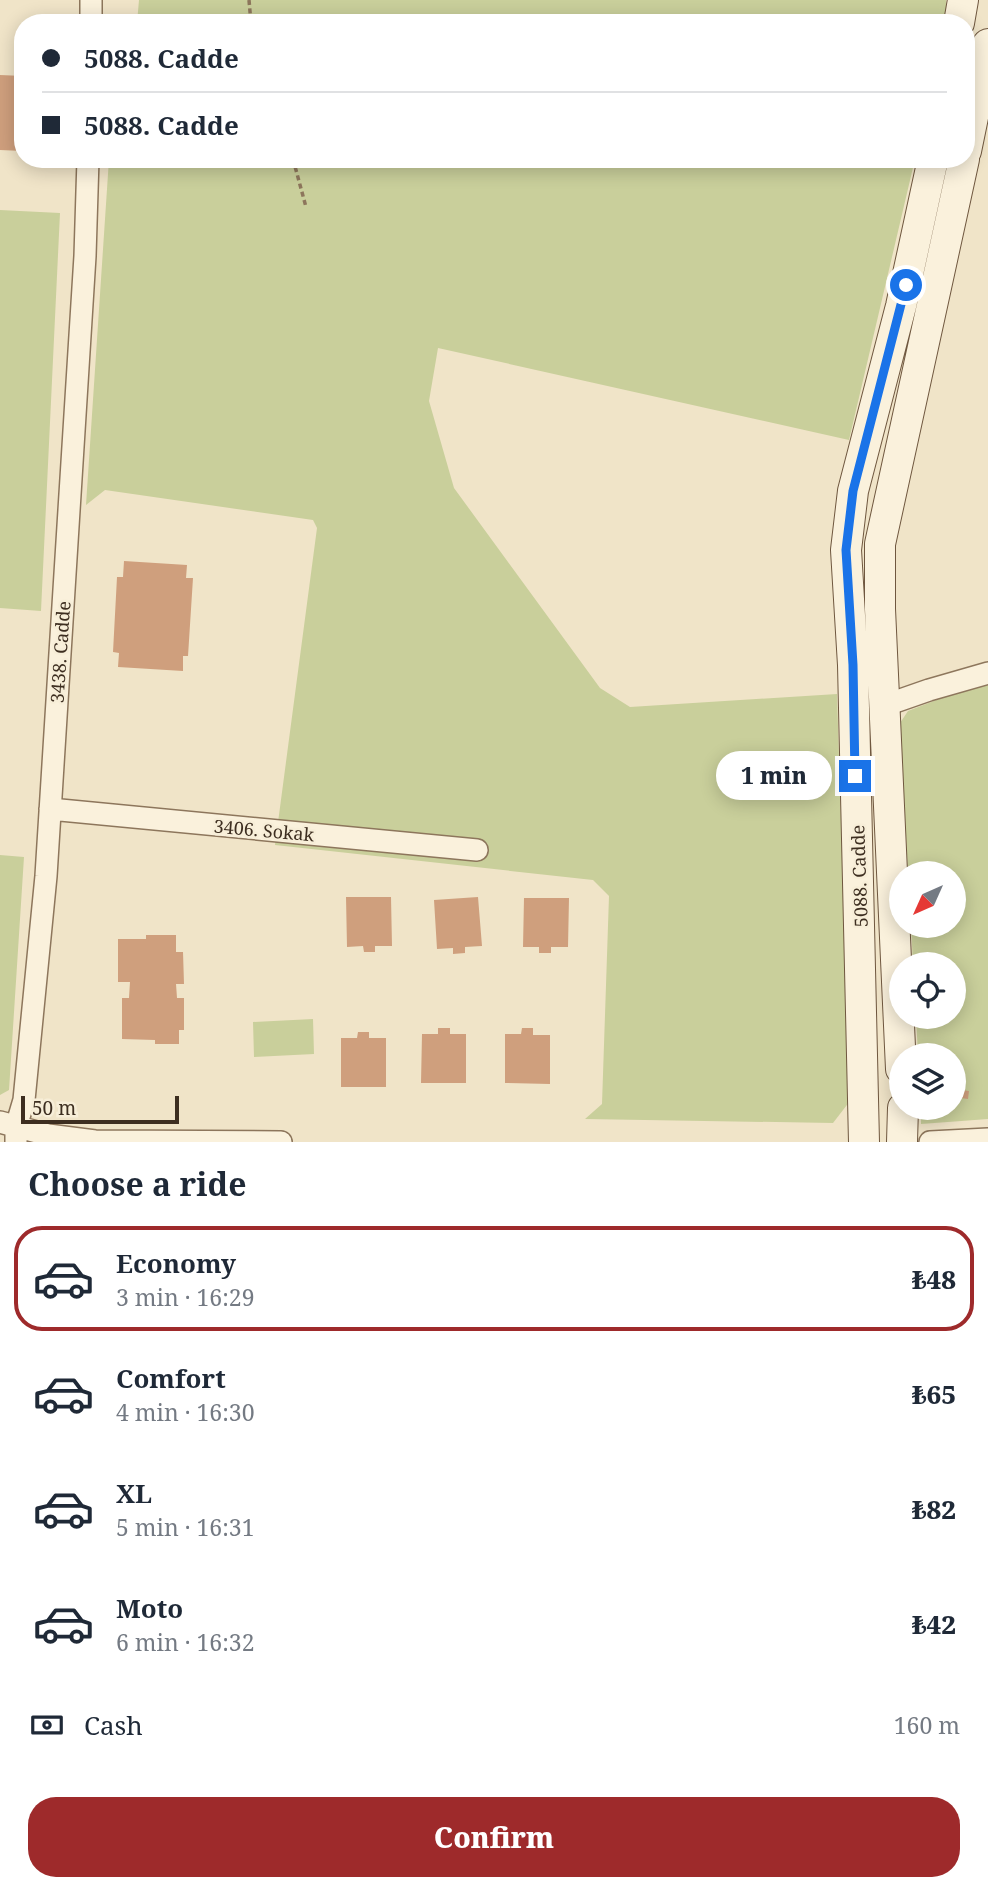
<!DOCTYPE html>
<html lang="en">
<head>
<meta charset="utf-8">
<style>
  :root { --surface:#fff; --page:#f2f2f3; --text:#1f2937; --muted:#747a83; --line:#e0e1e3; --accent:#9e2a2b }
  body { margin:0; font-family:"Noto Serif",serif; background:var(--page); color:var(--text); height:100vh; display:flex; flex-direction:column; font-size:26px; white-space:nowrap }
  * { box-sizing:border-box; margin:0 }
  p { font-size:23px; color:var(--muted) }
  .icon { flex:none; width:38px; height:38px; fill:none; stroke:currentColor; stroke-width:2; stroke-linecap:round; stroke-linejoin:round }
  .map { position:relative; height:1142px; overflow:hidden }
  .drawer { display:flex; flex-direction:column; background:var(--surface); flex:1 }
  .drawer>* { flex:none }
  .top-card { position:absolute; left:14px; top:14px; width:961px; height:154px; border-radius:28px; box-shadow:0 4px 18px #0003; display:grid; align-content:center; height:154px; padding:0 28px; background:var(--surface) }
  .needle { width:46px; rotate:225deg }
  .controls { position:absolute; left:889px; top:861px; display:grid; gap:14px }
  .controls a { display:grid; place-items:center; width:77px; height:77px; border-radius:50%; background:var(--surface); box-shadow:0 4px 18px #0003; font-size:35px }
  .scale { position:absolute; left:21px; bottom:18px; width:158px; box-sizing:border-box; padding-left:7px; border:4px solid #3d2e20; border-top:0; font-size:19px; line-height:24px; white-space:nowrap; color:#3d2e20; -webkit-text-stroke:5px #f7eed8; paint-order:stroke }
  .end { position:absolute; width:32px; height:32px; margin:-16px; border:9px solid #1a73e8; background:#fff; box-shadow:0 0 0 4px #fff }
  .from { border-radius:50% }
  .bubble { position:absolute; height:49px; border-radius:24px; background:var(--surface); box-shadow:0 4px 18px #0003; font-size:23px; font-weight:800; line-height:49px; text-align:center }
  .top-card b { display:flex; align-items:center; gap:24px; height:66px; font-size:26px }
  .top-card b+b { border-top:2px solid var(--line) }
  .top-card i { width:18px; height:18px; background:var(--text) }
  ul { padding:0; list-style:none }
  li { display:flex; align-items:center; gap:21px; height:105px; margin:0 14px 10px; padding:0 14px; border:4px solid transparent; border-radius:28px }
  li div { flex:1 }
  li b { display:block; font-size:26px }
  li em { font-style:normal; font-weight:800 }
  li.active { border-color:var(--accent) }
  li>.icon { width:63px; height:63px; stroke-width:1.5 }
  h2 { padding:0 28px; font-size:32px; line-height:84px }
  .pay { display:flex; align-items:center; gap:18px; height:77px; padding:0 28px; font-size:26px }
  .pay p { margin-inline-start:auto }
  .primary-button { display:flex; gap:14px; margin-top:auto; padding:14px 28px }
  .primary-button a { flex:1; height:80px; border-radius:28px; background:var(--accent); color:#fff; font-size:28px; font-weight:800; line-height:80px; text-align:center }
  .map>svg:first-child { display:block }
</style>
</head>
<body>
<div class="map">
<svg width="988" height="1142" viewBox="0 0 988 1142">
  <rect width="100%" height="100%" fill="#f0e4c8"/>
  <!-- green -->
  <path fill="#c9cf9b" d="M139,0H946L947,23H137Z
    M109,159H915L849,440L438,348L429,401L454,488L600,688L630,707L837,694L850,1101L833,1123L585,1119L602,1104L609,896L593,880L275,845L317,528L313,520L105,490L86,505Z
    M0,210L60,213L41,611L0,608Z
    M988,685V1119L921,1124V1108H954V1055H918L916,1017H954V964H913L911,926H954V873H908L900,723L908,711L957,692Z
    M0,855L24,857L9,1090L0,1095Z
    M313,1019L314,1054L254,1057L253,1022Z"/>
  <!-- building -->
  <path fill="#cf9f7d" d="M0,75L23,76V151L0,150Z
    M124,561L187,565L186,578H193L188,656H183V671L118,667L119,653L113,652L117,577H123Z
    M346,897H391L392,946H375V952H364L363,946L347,947Z
    M478,897L482,946L465,947V953L453,954V948L437,949L434,900Z
    M524,898H569L568,947H551V953H539V947H523Z
    M146,935H176V952H183L184,984H176L177,998H184V1030H179V1044H155V1040L122,1039V998H129L130,982H118V939H146Z
    M438,1028H450V1034H466V1083H421L422,1034H438Z
    M522,1028H533V1035H550V1084L505,1083V1034H521Z
    M358,1032H369V1038H386V1087H341V1038H357Z
    M954,1089L969,1091L968,1099L954,1097Z"/>
  <g fill="none" stroke-linecap="round" stroke-linejoin="round">
    <!-- street casing -->
    <g stroke="#8d765c" stroke-width="24">
      <path id="street" d="M91,23V0
        M886,705L929,690L988,673
        M50,809L477,850
        M0,1122L48,1135L95,1141L281,1142
        M16,1142V1127L24,1100L46,876L85,256L88,159
        M930,1142L988,1139"/>
    </g>
    <!-- secondary casing -->
    <g stroke="#6f573f" stroke-width="32">
      <path id="secondary" d="M959,23L963,0
        M966,151L988,44
        M901,1069L880,609V544L964,159
        M864,1142L853,665L846,550L853,491L901,306L933,159
        M902,1142L903,1108"/>
    </g>
    <!-- path -->
    <path stroke="#8d765c" stroke-width="3.5" stroke-dasharray="5 3.5" stroke-linecap="butt" d="M249,0L251,23
      M293,159L306,207"/>
    <!-- street -->
    <use href="#street" stroke="#faf1dc" stroke-width="21"/>
    <!-- secondary -->
    <use href="#secondary" stroke="#faf1dc" stroke-width="30"/>
  </g>
  <g fill="none" stroke-linecap="round" stroke-linejoin="round">
    <!-- route -->
    <path stroke="#1a73e8" stroke-width="9" d="M855,776L853,665L846,550L853,491L906,285"/>
  </g>
  <g text-anchor="middle" dominant-baseline="central" stroke-width="5" stroke-linejoin="round" paint-order="stroke">
    <!-- street labels -->
    <g font-size="18" fill="#3d2e20" stroke="#f7eed8">
      <text transform="translate(60 652) rotate(-86)">3438. Cadde</text>
      <text transform="translate(264 830) rotate(5)">3406. Sokak</text>
      <text transform="translate(859 876) rotate(-92)">5088. Cadde</text>
    </g>
  </g>
</svg>
<div class="controls">
<a><svg class="needle" viewBox="-14 -14 28 28"><path d="M0-13l5 13h-10z" fill="#e53935"/><path d="M0 13l5-13h-10z" fill="#747a83"/></svg></a>
<a><svg class="icon" aria-label="locate" viewBox="0 0 24 24"><circle cx="12" cy="12" r="6"/><path d="M12 2v4M12 18v4M2 12h4M18 12h4"/></svg></a>
<a><svg class="icon" aria-label="layers" viewBox="0 0 24 24"><path d="M12 4l9 5-9 5-9-5zM3 14l9 5 9-5"/></svg></a>
</div>
<div class="scale">50 m</div>
<i class="end from" style="left:906px;top:285px"></i>
<i class="end" style="left:855px;top:776px"></i>
<div class="bubble" style="left:716px;top:751px;width:116px">1 min</div>
<div class="top-card">
<b><i class="from"></i>5088. Cadde</b>
<b><i></i>5088. Cadde</b>
</div>
</div>
<section class="drawer">
<h2>Choose a ride</h2>
<ul>
<li class="active"><svg class="icon" aria-label="car" viewBox="0 0 24 24"><path d="M5 17H2v-5l4-1 3-4h7l3 4 3 1v5h-3M9 17h6M6 11h13"/><circle cx="7" cy="17" r="2"/><circle cx="17" cy="17" r="2"/></svg><div><b>Economy</b><p>3 min · 16:29</p></div><em>₺48</em></li>
<li><svg class="icon" aria-label="car" viewBox="0 0 24 24"><path d="M5 17H2v-5l4-1 3-4h7l3 4 3 1v5h-3M9 17h6M6 11h13"/><circle cx="7" cy="17" r="2"/><circle cx="17" cy="17" r="2"/></svg><div><b>Comfort</b><p>4 min · 16:30</p></div><em>₺65</em></li>
<li><svg class="icon" aria-label="car" viewBox="0 0 24 24"><path d="M5 17H2v-5l4-1 3-4h7l3 4 3 1v5h-3M9 17h6M6 11h13"/><circle cx="7" cy="17" r="2"/><circle cx="17" cy="17" r="2"/></svg><div><b>XL</b><p>5 min · 16:31</p></div><em>₺82</em></li>
<li><svg class="icon" aria-label="car" viewBox="0 0 24 24"><path d="M5 17H2v-5l4-1 3-4h7l3 4 3 1v5h-3M9 17h6M6 11h13"/><circle cx="7" cy="17" r="2"/><circle cx="17" cy="17" r="2"/></svg><div><b>Moto</b><p>6 min · 16:32</p></div><em>₺42</em></li>
</ul>
<div class="pay"><svg class="icon" aria-label="cash" viewBox="0 0 24 24"><path d="M3 7h18v10H3z"/><circle cx="12" cy="12" r="2"/></svg>Cash<p>160 m</p></div>
<div class="primary-button"><a>Confirm</a></div>
</section>
</body>
</html>
